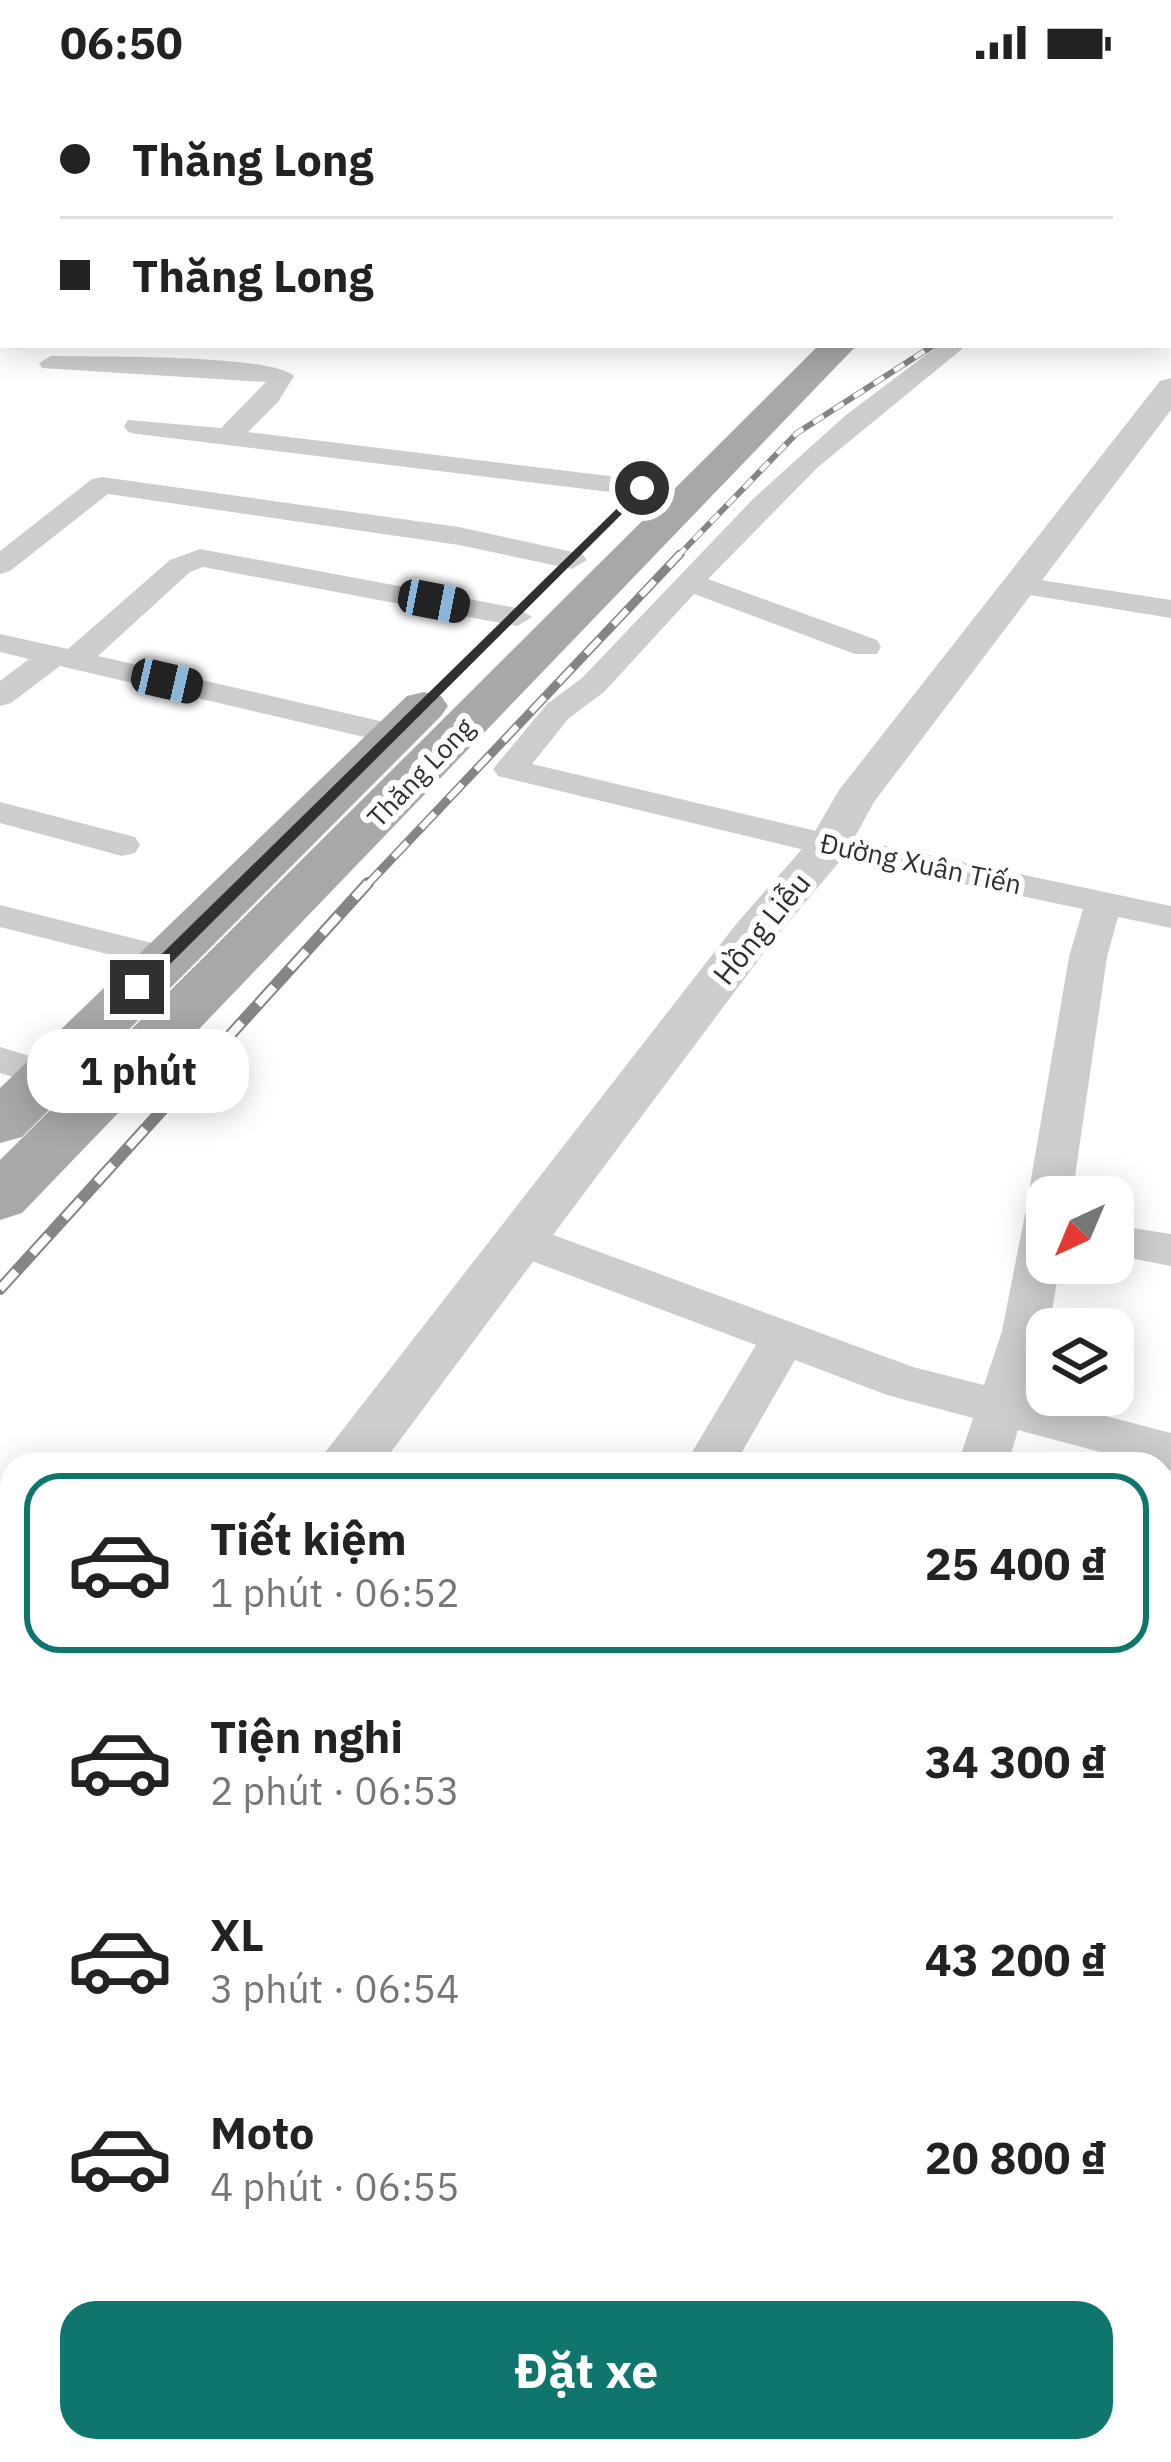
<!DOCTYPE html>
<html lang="vi">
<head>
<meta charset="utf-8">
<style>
  :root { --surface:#fff; --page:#f2f2f2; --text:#222; --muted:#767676; --line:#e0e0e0; --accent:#0f766e }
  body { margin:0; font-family:"IBM Plex Sans",sans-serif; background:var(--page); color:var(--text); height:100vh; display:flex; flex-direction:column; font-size:45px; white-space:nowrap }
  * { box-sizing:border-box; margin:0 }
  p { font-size:39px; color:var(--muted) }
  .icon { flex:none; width:66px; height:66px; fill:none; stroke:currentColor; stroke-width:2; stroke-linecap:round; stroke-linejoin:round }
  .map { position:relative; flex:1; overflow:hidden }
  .side { position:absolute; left:0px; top:1368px; width:1173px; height:1011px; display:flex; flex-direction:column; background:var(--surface); border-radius:36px 36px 0 0; box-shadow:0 6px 30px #0003 }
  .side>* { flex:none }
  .banner { position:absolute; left:0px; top:0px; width:1173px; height:264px; box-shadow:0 6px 30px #0003; display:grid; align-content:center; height:264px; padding:0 60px; background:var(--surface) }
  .needle { width:78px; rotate:224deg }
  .buttons { position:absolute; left:1026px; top:1092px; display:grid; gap:24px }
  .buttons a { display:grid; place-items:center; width:108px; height:108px; border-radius:24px; background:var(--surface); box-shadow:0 6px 30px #0003; font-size:60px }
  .end { position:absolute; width:54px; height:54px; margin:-27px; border:15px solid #303030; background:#fff; box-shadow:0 0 0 6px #fff }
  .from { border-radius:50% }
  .bubble { position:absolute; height:84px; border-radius:36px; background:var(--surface); box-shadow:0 6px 30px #0003; font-size:39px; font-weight:700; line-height:84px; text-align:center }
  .car { position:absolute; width:36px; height:72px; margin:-36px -18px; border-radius:15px; box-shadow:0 0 9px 3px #0007; background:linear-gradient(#222 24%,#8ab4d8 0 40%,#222 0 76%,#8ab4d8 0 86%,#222 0) }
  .banner b { display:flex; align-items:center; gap:42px; height:114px; font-size:45px }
  .banner b+b { border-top:3px solid var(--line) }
  .banner i { width:30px; height:30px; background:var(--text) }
  ul { padding:21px 0 0; list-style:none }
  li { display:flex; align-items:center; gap:36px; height:180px; margin:0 24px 18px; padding:0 36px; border:6px solid transparent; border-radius:36px }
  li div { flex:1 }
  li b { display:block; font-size:45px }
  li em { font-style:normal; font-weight:700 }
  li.on { border-color:var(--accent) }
  li>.icon { width:108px; height:108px; stroke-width:1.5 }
  .cta { display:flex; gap:24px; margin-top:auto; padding:24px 60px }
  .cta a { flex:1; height:138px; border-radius:36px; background:var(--accent); color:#fff; font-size:48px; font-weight:700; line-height:138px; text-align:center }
  .status { display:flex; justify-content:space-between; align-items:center; height:84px; padding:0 60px; background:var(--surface); direction:ltr }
  .status svg { height:33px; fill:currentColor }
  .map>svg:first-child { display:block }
</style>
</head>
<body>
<div class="status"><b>06:50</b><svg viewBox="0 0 49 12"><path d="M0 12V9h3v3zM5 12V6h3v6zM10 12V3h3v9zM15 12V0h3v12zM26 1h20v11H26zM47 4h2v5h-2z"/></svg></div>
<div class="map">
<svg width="1171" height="2378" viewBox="0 0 1171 2378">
  <rect width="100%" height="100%" fill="#fff"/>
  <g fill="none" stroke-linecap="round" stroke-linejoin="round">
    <!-- minor -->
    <path fill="#cdcdcd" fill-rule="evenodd" d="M310,0H348L350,3H312Z
      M0,115H3L0,130Z
      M939,261H967L818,383L708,495L877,556L881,563L877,570H855L694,510L604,608L569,634L532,680L829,750L1171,822V844L1118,833L1107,873L1072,1113H1047V1179H1060L1049,1245L1028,1312L1171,1349V1387L1161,1380H1145L1018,1346L1008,1380H958L973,1334L887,1311L795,1276L735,1380H685L756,1261L505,1167L499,1156L505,1145L521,1141L537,1145L913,1283L984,1301L1002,1247L1025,1130L1032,1119L1028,1113L1069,873L1083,825L829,772L498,692L493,685L547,620L582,594L754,414L846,331Z
      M51,272C93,273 270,270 294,292L278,318L248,348L642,396L656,404L642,412L137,350L128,348L124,342L128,336L221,344L266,298L42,284L39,279Z
      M102,393L459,443L582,470L587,476L572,485L459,461L108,410L10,487L0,490V467L92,395Z
      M200,465L517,524L532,533L517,542L203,483L190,488L98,572L406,643L410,650L406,657L394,660L60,582L11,619L0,622V597L29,575L0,568V550L68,565L170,476Z
      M1021,493L1171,516V534L1011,508L1006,502Z
      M0,718L135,753L140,761L135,769L122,772L0,739Z
      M0,821L180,866L186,874L180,882L167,885L0,843Z
      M0,963L63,982L69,991L63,1000L49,1004L0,989Z
      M1113,1141L1171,1150V1182L1113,1171Z
      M1161,1597L1171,1599V1645L1161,1643Z
      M543,2367H632L637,2378H548Z"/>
    <!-- tertiary -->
    <path fill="#cdcdcd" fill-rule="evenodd" d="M1171,294V326L874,718L845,771L771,859L382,1380H316L737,839L810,756L839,706L1160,297Z
      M12,1780V1861L0,1866V1785Z"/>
    <!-- primary -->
    <path fill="#a8a8a8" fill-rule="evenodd" d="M819,261H857L22,1129L0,1136V1076Z
      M424,608L441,612L448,622L441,632L22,1053L0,1059V1004L407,612Z"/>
    <!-- trunk -->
    <path fill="#a0a0a0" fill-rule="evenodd" d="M1170,179H1171V200H1170Z
      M0,180H3V200H0Z"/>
    <!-- rail-far2 casing -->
    <g stroke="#858585" stroke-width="6">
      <path id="rail-far2" d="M677,473L797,349L934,261"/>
    </g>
    <!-- rail-far1 casing -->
    <g stroke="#858585" stroke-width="9">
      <path id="rail-far1" d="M366,802L680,470"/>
    </g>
    <!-- rail casing -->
    <g stroke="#858585" stroke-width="12">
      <path id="rail" d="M0,1205L368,799"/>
    </g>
    <!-- rail-far2 -->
    <use href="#rail-far2" stroke="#fff" stroke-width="4.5" stroke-dasharray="12" stroke-linecap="butt"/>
    <!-- rail-far1 -->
    <use href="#rail-far1" stroke="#fff" stroke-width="6" stroke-dasharray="20" stroke-linecap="butt"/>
    <!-- rail -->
    <use href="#rail" stroke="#fff" stroke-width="8" stroke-dasharray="24" stroke-linecap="butt"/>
  </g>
  <!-- wall -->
  <path fill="#8b8b8b" d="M370,0H594L590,3H393Z"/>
  <!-- shaded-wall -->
  <path fill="#5d5d5d" d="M573,0H594L590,3H569Z"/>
  <!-- building -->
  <path fill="#171717" stroke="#5d5d5d" stroke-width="3" d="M451,0H573L569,3H476Z"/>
  <!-- route -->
  <path fill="#303030" d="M642,400L646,406L143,907H131V900Z"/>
  <g text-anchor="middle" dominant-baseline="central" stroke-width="12" stroke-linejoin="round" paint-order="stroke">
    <!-- far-street labels -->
    <g font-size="27" fill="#303030" stroke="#fff">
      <text transform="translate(420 688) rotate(-46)">Thăng Long</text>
      <text transform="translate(921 779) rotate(12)">Đường Xuân Tiến</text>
    </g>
    <!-- street labels -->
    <g font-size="30" fill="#303030" stroke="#fff">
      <text transform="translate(761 844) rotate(-51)">Hồng Liễu</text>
    </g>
  </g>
</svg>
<div class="buttons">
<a><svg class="needle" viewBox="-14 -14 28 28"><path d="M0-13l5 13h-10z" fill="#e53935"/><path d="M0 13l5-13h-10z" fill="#767676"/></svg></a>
<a><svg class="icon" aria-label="layers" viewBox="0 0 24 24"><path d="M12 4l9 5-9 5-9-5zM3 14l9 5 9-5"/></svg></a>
</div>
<i class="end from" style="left:642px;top:404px"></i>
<i class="end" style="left:137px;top:903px"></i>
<div class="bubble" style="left:27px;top:945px;width:222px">1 phút</div>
<i class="car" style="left:434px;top:517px;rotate:101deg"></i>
<i class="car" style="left:167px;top:597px;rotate:103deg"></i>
<div class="banner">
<b><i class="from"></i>Thăng Long</b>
<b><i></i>Thăng Long</b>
</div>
<section class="side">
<ul>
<li class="on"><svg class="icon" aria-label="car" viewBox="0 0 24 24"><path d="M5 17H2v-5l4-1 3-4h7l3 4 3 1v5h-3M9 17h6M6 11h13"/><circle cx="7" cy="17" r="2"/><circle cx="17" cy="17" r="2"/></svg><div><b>Tiết kiệm</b><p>1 phút · 06:52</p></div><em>25 400 ₫</em></li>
<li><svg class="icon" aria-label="car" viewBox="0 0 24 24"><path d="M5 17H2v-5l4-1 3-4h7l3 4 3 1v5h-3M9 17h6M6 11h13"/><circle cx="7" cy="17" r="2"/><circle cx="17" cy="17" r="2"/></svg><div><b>Tiện nghi</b><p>2 phút · 06:53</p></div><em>34 300 ₫</em></li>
<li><svg class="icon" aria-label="car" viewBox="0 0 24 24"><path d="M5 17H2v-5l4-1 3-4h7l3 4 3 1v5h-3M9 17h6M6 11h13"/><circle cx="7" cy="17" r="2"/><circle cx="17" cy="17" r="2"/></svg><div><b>XL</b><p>3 phút · 06:54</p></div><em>43 200 ₫</em></li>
<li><svg class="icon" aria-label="car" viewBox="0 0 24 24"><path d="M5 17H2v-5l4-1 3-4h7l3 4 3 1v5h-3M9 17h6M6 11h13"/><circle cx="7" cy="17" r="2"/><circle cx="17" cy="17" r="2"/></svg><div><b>Moto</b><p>4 phút · 06:55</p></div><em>20 800 ₫</em></li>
</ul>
<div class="cta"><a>Đặt xe</a></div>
</section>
</div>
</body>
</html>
